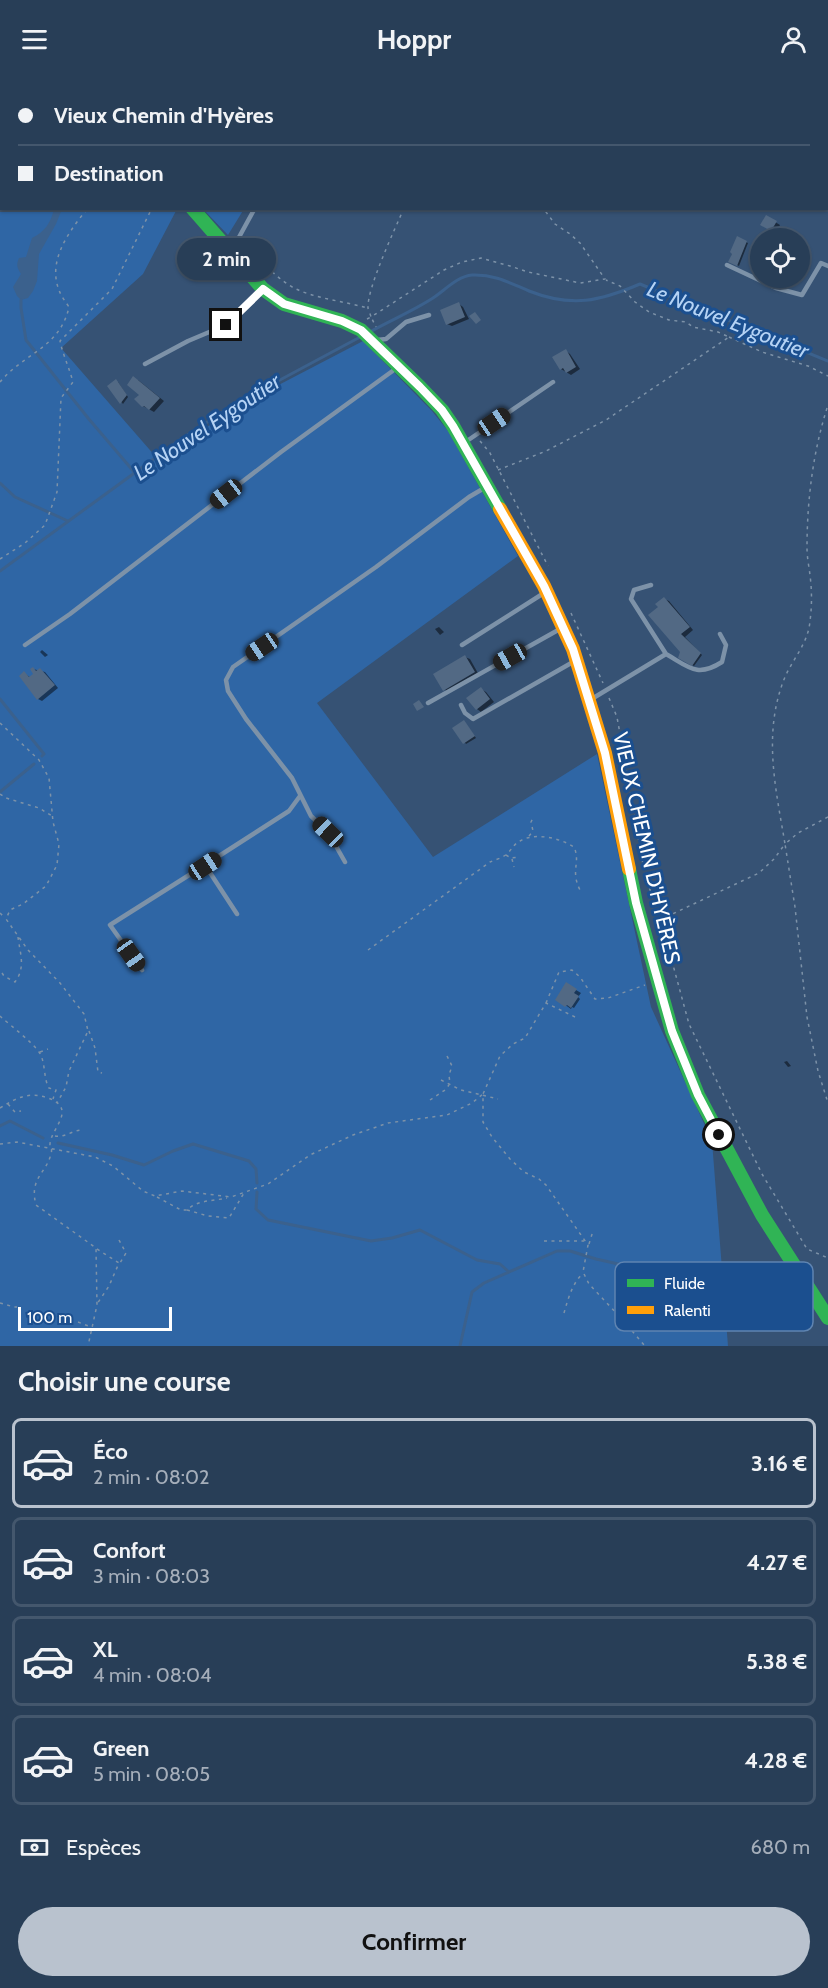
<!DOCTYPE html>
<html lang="fr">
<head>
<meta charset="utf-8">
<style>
  :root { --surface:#283e57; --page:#30455d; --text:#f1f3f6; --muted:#a5aeba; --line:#44576d; --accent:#b9c2ce }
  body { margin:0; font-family:Cabin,sans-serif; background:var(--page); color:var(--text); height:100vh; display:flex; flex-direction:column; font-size:22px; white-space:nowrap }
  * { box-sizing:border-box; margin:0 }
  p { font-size:20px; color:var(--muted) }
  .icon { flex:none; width:33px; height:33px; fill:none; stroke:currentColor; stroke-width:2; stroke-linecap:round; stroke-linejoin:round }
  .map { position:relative; height:1268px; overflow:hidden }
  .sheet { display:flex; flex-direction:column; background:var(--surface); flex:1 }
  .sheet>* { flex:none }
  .guide { position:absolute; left:0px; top:0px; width:828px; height:132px; box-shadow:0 2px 4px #0004,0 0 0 2px var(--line); display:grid; align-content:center; height:132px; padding:0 18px; background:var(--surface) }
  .tools { position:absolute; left:750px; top:150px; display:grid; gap:12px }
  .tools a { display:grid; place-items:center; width:60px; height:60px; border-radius:50%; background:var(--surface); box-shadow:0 2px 4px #0004,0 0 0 2px var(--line); font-size:30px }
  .scale { position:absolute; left:18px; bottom:15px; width:154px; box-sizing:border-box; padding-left:6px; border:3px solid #fff; border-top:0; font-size:16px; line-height:21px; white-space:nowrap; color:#fff; -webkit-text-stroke:4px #1b4f8f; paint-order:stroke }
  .end { position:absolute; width:27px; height:27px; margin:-14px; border:8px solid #fff; background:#111; box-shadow:0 0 0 3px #111 }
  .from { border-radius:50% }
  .bubble { position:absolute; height:42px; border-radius:21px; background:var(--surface); box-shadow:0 2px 4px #0004,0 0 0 2px var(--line); font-size:20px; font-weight:700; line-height:42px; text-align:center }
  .car { position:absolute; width:18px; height:36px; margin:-18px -9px; border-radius:8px; box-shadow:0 0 4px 2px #0007; background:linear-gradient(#222 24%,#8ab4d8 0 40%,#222 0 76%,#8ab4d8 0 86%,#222 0) }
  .guide b { display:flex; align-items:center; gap:21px; height:57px; font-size:22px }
  .guide b+b { border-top:2px solid var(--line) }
  .guide i { width:15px; height:15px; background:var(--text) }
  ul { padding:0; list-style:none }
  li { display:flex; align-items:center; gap:18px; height:90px; margin:0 12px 9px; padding:0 6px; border:3px solid var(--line); border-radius:9px }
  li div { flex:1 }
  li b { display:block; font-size:22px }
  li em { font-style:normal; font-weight:700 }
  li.active { border-color:var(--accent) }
  li>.icon { width:54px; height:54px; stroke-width:1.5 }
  h2 { padding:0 18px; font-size:27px; line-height:72px }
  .pay { display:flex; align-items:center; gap:15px; height:66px; padding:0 18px; font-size:22px }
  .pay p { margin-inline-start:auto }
  .action { display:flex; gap:12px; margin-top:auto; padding:12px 18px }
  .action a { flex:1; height:69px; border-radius:36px; background:var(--accent); color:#111; font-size:24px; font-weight:700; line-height:69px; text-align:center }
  header { display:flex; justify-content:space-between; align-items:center; height:78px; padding:0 18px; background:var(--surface); font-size:27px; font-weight:700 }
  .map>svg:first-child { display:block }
</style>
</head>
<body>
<header><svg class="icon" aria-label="menu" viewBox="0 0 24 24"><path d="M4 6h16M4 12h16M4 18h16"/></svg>Hoppr<svg class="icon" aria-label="person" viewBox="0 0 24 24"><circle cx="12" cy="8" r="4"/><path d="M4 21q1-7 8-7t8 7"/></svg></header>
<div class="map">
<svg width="828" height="1268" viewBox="0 0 828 1268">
  <rect width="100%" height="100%" fill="#365274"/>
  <!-- green -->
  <path fill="#2f66a5" d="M17,0H213L212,2H17Z
    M652,0H828V74L826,73V2H655Z
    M1,101L2,130L177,131L143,196L61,270L156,379L165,377L252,319L269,312L363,263L432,333L448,353L518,478L317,625L433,779L597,676L651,929L712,1063L728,1268H0V104Z
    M203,131H244L228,157Z"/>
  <!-- water -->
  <path fill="#3b618d" d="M54,131H62L56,146L39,176L37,203L33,213L28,220L21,222L17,218L13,209L21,196C17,190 16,187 19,180L26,179L32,160C45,154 51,144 54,131Z"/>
  <!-- shadow -->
  <path fill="#0007" d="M767,139L780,147L776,154L762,146Z
    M737,160L748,165L739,188L730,183Z
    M249,164L254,169L253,171L247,167Z
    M459,226L463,229L469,241L452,248L447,246Z
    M566,273L570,276L580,291L571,297L561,291Z
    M138,302L164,323L154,334L143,328Z
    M118,304L128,319L123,326L109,308Z
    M664,521L669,523L693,552L685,559L702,577L694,588L679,579L681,575L660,529Z
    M439,549L444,554L440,557L435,551Z
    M42,572L48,577L45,579L40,574Z
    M465,579L470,581L479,597L449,615L445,612Z
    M33,591L45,594L58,610L42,623L38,621L24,595L31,600L35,596Z
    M481,611L486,614L494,624L481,634L477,631Z
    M465,645L476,660L466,666L454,650Z
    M566,906L581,915L578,919L580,921L574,930L572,929L571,931L557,921Z
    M787,983L791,988L788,989L784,984Z"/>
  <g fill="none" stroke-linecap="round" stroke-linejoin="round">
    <!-- stream -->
    <path stroke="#3b618d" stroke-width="3" d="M21,222V230L26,262L88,340L135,395
      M368,255C389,243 413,233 433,220C445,212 458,198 472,197C494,196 510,205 529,213C572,230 600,223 640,206L828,283
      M0,405L15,419L68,443
      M0,493L177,364L251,315L278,303L362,258
      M0,621L44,676L42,678
      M0,714L34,686
      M0,1048L10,1043L43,1060
      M58,1065L112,1077L144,1087L173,1073L193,1066L249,1083L256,1091L257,1105
      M257,1114L256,1131L268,1142L371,1163L392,1160L420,1152L477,1182L500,1186L509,1194
      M460,1268L472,1214L484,1205L557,1173H570L596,1181L743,1214L802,1226H814"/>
    <!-- river -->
    <path stroke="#3b618d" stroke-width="18" d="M659,0L663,2
      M826,69L828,70"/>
  </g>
  <!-- building -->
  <path fill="#526984" d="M766,137L777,143L771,153L760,147Z
    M737,158L747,163L737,188L728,184L732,176L730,174Z
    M760,170V187L753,183Z
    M459,224L465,239L446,247L440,232Z
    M475,234L481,242L476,246L469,238Z
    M566,271L576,289L566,295L563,290L560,292L552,279Z
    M133,298L160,320L149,332L144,328L142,329L134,321L139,317L127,307Z
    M116,301L127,317L120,326L107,308Z
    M664,519L690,549L681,556L701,575L692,588L678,580L680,574L648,537L658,529L655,526Z
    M465,577L475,594L443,613L433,596Z
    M33,589L36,593L40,590L55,607L37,622L19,598L24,593L29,599L33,596L30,591Z
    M481,609L490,621L476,632L466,620Z
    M419,622L424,629L417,633L413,626Z
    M464,642L475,658L463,666L452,650Z
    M566,904L577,911L574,915L579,918L571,930L567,927L565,929L555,922Z"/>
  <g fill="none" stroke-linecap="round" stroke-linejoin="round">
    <!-- path -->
    <path stroke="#7d92a8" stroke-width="1.5" stroke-dasharray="3 4.5" stroke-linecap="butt" d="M609,0L614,2
      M679,0L682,2
      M228,2V0
      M481,2V0
      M826,64H828
      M826,86H828
      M404,130C395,151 367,210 368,230C368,231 371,238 371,239L444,192L462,184L481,180L510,188L528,194L580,205L605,201L580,165L570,156L555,146L543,130
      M249,175C265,185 277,201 294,210C316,221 344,223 367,230
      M367,241L371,239L376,249
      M729,259L762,274L808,288L828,298
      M0,304C24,275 60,270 69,229C65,223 61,218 59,212C47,182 70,152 88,130
      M480,363L490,375L548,488
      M498,392L546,373L606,342L729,259L718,254L693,249L686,244L669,242L649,234L635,224L620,208L606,202
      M0,481L25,465L45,447L57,414L61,320L73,304C69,289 63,277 60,263L112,211L152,130
      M571,535L603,605
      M609,620L617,639L645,798L660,839L664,840L759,795L774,781L785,766C776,712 763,658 783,604C791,582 808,567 810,543C812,528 812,513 810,497C809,489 807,479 807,470C807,422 813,373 828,327
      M0,645L39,682L49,700L53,744L59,766L57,787L46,808L23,826L10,832L6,841L28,872L60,905L84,936L88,953L69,993L66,1009L57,1025
      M0,716L6,720L39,730L52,738
      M828,739L798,755L785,766L795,829L807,939L818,993L828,1025
      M529,758L533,753L531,744L533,740
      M506,777L511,780L520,779
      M512,781L514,789
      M0,835L5,840
      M660,839L689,946L762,1096L807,1171L828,1180
      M368,872L490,784C495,782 502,780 507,776C512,771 514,766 520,763C535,754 560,760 574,769C581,785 570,792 580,812
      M2,895L4,898L15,904C26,889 20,876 18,859
      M546,925L559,894L572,892L580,899L595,921L608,920L645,907
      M0,938C11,948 31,963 39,974C46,984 43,1000 49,1010L56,1012L53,1021
      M575,939L546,925L525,960L513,966L500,978L483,1016V1044L492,1059L510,1081L524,1094L539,1101L546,1107L588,1167L583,1194L589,1206L620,1239L645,1268
      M89,953L95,970L98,994L102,995
      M40,974L48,971
      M447,978L452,988L449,997L450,1006
      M441,1002L461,1012L498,1021
      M430,1022L445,1012L449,1007
      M8,1026L15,1034L21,1033
      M0,1030C16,1020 29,1013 48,1020C78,1031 51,1050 50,1066C49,1074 53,1068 51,1076C46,1096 29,1100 36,1127L96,1170L97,1227L88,1268
      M55,1058C65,1060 72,1052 83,1052
      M0,1066L17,1064L95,1079L113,1088L143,1113L155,1118L182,1113L231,1119L268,1106L310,1077L353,1057L388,1045L447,1037L472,1025L483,1016
      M157,1119L181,1132H187C197,1122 213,1123 227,1120
      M187,1132L208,1138L229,1140L244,1115
      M119,1162L126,1175L120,1185
      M544,1163H584
      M589,1166L593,1153
      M97,1171L119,1185L109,1208L97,1226
      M0,1225L14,1229H17
      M564,1235C568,1221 572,1206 583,1195
      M78,1244L91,1249"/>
    <!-- lane -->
    <path stroke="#7d92a8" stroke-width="4.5" d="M0,75L2,73
      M232,172L255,130
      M727,187L776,210L802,217L821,185L828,188
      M377,262L386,261L406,244L429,237
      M145,286L188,263L226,247L262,213
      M464,365L553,304
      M651,507L634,512L631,521L666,576
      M25,567L70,536L281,374L398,289
      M462,567L544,515
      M590,622L666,576C689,589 697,600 722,584L726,567L720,556
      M428,625L560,551
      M461,627L465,635L473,641L573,584
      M345,784L328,754L311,738L292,700L246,641L228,613L226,602L233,589L376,489L469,419L486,409
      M237,836L205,787L289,733L300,718
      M142,892L110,847L205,787"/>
    <!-- street -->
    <path stroke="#7d92a8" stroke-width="9" d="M9,0L10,2"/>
    <!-- fast -->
    <path stroke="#30b455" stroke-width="14" d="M192,130L263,211L284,226L342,243L361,252L420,309L442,332L453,348L500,431
      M629,791L636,825L672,953L698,1017L762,1137L828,1240"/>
    <!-- slow -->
    <path stroke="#ff9f0a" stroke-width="14" d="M500,431L544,508L573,571L605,675L629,791"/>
  </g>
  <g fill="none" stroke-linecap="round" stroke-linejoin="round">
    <!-- route -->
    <path stroke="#fff" stroke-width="8" d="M226,247L263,211L284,226L342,243L361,252L420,309L442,332L453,348L544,508L573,571L605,675L636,825L672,953L698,1017L719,1057"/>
  </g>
  <g text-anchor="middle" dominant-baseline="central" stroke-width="6" stroke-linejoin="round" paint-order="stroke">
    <!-- street labels -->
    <g font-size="21" fill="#fff" stroke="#1b4f8f">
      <text transform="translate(647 770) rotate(77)">VIEUX CHEMIN D'HYÈRES</text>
    </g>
    <!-- water labels -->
    <g font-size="22" font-style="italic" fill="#b5d3f5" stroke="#1b4f8f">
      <text transform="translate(728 242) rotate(22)">Le Nouvel Eygoutier</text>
      <text transform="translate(207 349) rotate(-34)">Le Nouvel Eygoutier</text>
    </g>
  </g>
  <!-- legend -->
  <rect x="615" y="1184" width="198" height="69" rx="9" fill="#1b4f8f" stroke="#5f84b1" stroke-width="1.5"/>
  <rect x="627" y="1201" width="27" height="8" fill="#30b455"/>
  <rect x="627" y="1228" width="27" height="8" fill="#ff9f0a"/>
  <g font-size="16" fill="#fff">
    <text x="664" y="1211">Fluide</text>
    <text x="664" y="1238">Ralenti</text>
  </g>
</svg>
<div class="tools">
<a><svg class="icon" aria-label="locate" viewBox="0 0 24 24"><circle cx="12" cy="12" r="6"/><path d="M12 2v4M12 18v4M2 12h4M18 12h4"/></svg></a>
</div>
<div class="scale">100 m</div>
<i class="end from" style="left:719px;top:1057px"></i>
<i class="end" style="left:226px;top:247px"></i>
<div class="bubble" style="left:177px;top:160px;width:99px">2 min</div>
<i class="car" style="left:494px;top:344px;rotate:56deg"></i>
<i class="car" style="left:226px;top:416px;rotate:232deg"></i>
<i class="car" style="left:262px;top:569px;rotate:236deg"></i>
<i class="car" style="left:510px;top:579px;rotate:241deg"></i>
<i class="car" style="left:328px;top:754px;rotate:314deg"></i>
<i class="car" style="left:205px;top:788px;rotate:57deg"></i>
<i class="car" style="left:131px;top:877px;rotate:145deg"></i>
<div class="guide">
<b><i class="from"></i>Vieux Chemin d'Hyères</b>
<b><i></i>Destination</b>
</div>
</div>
<section class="sheet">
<h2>Choisir une course</h2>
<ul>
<li class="active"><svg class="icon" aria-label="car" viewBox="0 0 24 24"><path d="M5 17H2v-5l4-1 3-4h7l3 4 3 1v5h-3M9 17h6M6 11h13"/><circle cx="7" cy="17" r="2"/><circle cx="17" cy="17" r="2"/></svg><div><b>Éco</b><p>2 min · 08:02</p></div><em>3.16 €</em></li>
<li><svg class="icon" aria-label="car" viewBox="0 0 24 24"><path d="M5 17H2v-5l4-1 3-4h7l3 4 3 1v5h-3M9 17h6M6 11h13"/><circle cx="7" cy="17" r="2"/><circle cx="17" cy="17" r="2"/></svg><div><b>Confort</b><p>3 min · 08:03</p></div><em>4.27 €</em></li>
<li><svg class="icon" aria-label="car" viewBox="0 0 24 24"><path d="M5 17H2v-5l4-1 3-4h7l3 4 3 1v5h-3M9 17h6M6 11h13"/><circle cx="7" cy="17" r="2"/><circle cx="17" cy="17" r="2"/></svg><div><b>XL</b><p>4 min · 08:04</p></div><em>5.38 €</em></li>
<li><svg class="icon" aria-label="car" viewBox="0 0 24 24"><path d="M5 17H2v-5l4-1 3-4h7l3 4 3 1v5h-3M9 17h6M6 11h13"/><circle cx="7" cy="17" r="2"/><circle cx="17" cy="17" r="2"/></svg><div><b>Green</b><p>5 min · 08:05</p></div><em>4.28 €</em></li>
</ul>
<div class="pay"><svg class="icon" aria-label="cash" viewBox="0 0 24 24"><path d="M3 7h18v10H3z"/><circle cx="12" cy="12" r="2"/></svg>Espèces<p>680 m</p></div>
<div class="action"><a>Confirmer</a></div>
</section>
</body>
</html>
